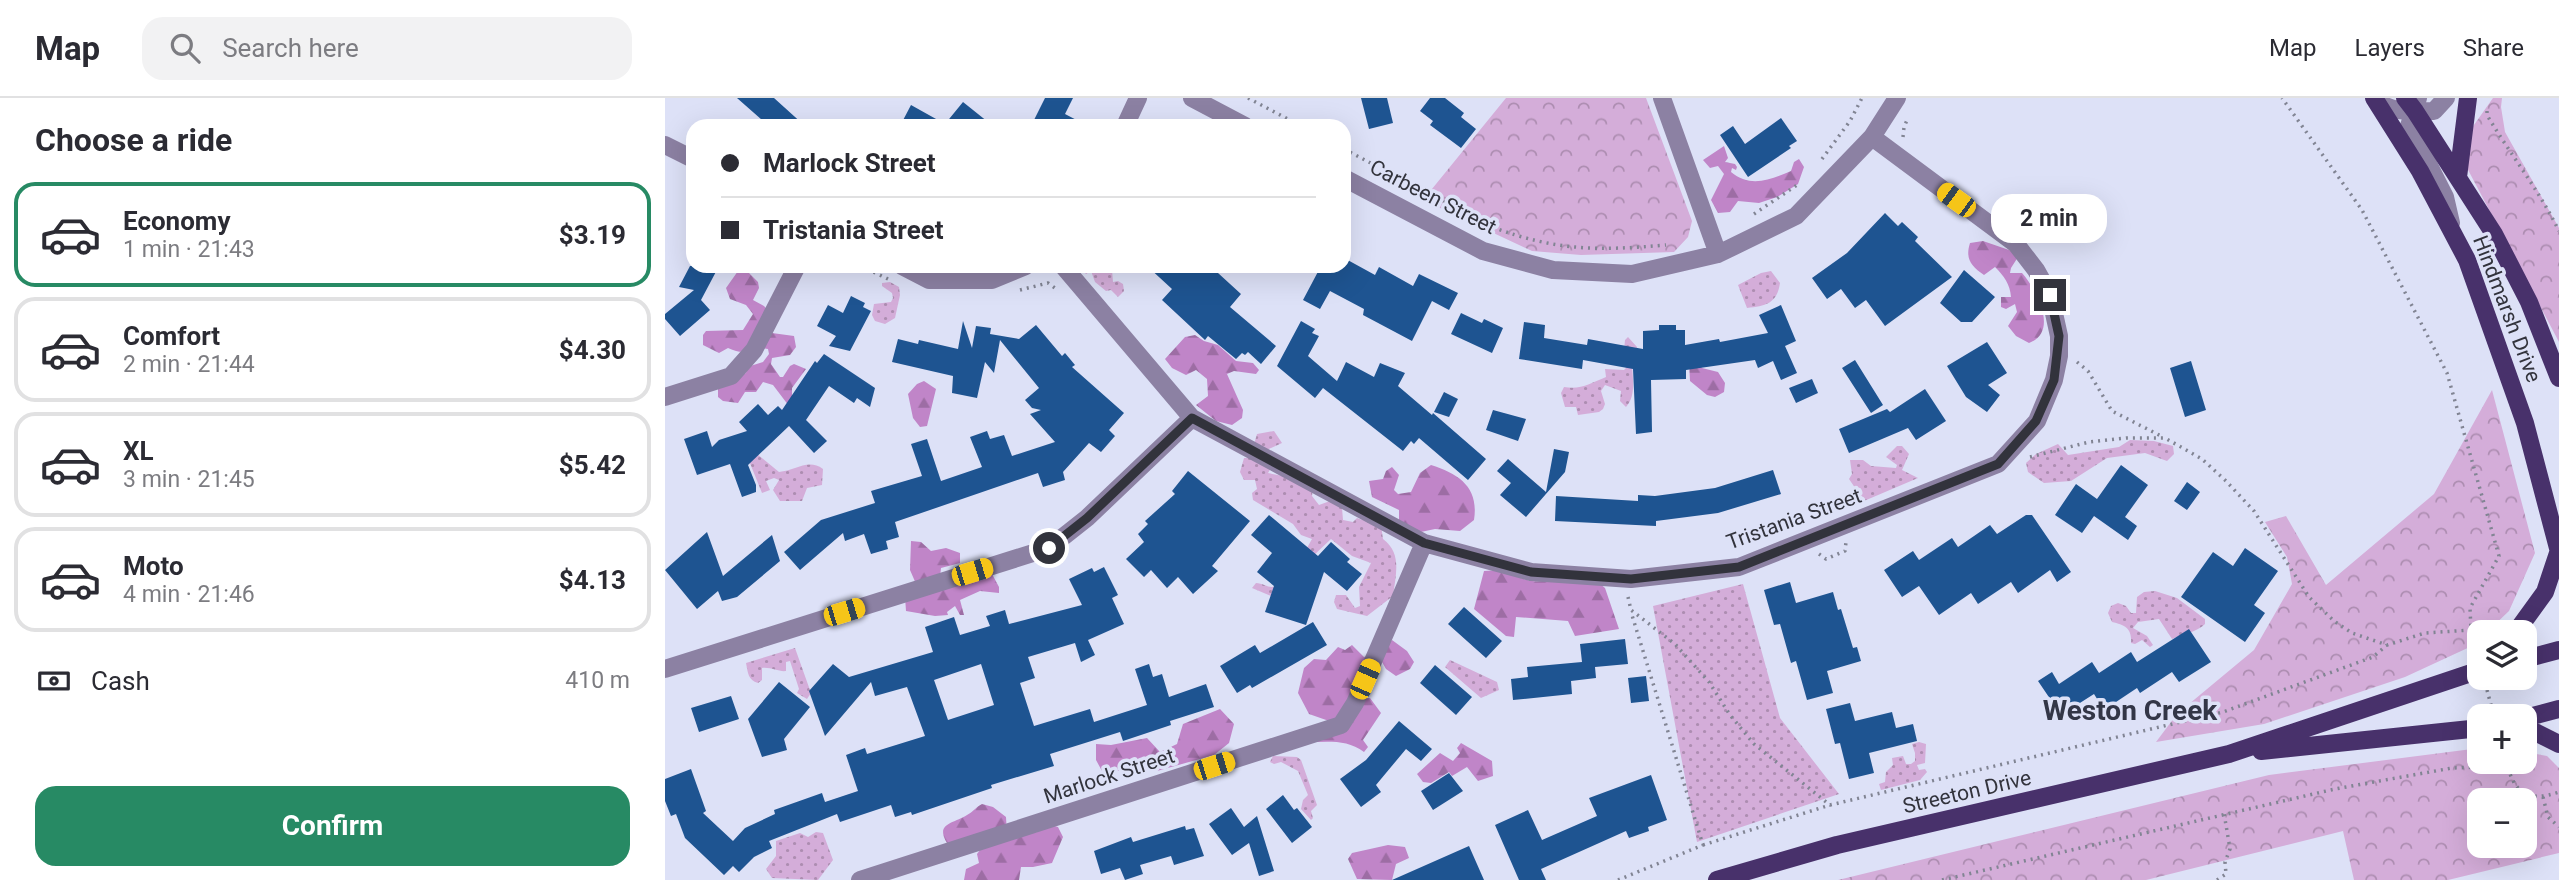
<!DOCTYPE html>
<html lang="en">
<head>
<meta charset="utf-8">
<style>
  :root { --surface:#fff; --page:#f2f2f3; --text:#2b2b33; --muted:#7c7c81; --line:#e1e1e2; --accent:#278a64 }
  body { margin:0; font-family:Roboto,sans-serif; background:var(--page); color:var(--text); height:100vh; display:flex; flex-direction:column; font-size:26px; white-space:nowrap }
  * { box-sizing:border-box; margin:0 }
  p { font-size:23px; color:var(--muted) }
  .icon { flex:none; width:38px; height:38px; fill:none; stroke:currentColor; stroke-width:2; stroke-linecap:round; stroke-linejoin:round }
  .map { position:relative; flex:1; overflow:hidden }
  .drawer { display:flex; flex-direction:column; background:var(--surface); width:665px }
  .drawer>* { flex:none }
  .guide { position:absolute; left:21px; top:21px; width:665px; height:154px; border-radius:21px; box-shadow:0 7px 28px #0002; display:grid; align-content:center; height:154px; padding:0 35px; background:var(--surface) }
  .buttons { position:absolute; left:1802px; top:522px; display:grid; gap:14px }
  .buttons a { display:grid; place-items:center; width:70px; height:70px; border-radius:14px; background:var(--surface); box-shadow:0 7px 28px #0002; font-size:35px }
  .end { position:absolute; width:32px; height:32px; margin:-16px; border:9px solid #32333c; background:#fff; box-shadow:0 0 0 4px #fff }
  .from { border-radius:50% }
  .bubble { position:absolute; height:49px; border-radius:21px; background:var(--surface); box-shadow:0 7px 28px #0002; font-size:23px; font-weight:700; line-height:49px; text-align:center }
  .car { position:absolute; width:21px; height:42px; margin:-21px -10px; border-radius:9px; box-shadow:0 0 5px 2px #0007; background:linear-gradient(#f5c518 24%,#345 0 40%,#f5c518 0 76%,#345 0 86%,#f5c518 0) }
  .guide b { display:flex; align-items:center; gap:24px; height:66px; font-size:26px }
  .guide b+b { border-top:2px solid var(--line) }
  .guide i { width:18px; height:18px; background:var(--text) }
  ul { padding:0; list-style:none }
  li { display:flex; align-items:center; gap:21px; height:105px; margin:0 14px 10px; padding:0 21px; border:4px solid var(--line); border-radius:21px }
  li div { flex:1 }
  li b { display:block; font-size:26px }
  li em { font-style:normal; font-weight:700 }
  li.active { border-color:var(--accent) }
  li>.icon { width:63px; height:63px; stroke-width:1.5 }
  h2 { padding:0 35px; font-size:32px; line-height:84px }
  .pay { display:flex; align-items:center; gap:18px; height:77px; padding:0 35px; font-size:26px }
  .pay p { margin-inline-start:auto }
  .primary-button { display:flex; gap:14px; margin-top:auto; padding:14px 35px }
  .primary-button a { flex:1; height:80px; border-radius:21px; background:var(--accent); color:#fff; font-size:28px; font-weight:700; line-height:80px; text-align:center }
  header { display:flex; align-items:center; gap:42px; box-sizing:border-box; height:98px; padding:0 35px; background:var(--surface); border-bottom:2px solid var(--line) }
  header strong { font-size:33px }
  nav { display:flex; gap:38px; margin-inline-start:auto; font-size:24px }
  .search { width:490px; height:63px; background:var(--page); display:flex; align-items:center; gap:18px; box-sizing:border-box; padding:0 24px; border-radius:21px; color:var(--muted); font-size:26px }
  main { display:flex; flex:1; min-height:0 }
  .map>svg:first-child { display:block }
</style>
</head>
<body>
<header>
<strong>Map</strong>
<div class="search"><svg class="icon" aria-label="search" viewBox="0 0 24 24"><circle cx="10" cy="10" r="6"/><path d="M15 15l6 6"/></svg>Search here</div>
<nav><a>Map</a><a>Layers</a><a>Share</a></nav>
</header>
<main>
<section class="drawer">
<h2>Choose a ride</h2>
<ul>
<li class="active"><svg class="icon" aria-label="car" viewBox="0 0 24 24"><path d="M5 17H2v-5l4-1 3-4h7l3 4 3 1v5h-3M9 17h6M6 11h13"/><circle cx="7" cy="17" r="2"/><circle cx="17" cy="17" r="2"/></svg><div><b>Economy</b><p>1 min · 21:43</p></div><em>$3.19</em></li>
<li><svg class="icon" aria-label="car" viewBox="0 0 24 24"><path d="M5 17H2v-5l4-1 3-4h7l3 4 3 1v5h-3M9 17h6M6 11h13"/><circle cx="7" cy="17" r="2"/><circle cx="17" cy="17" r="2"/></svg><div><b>Comfort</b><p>2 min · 21:44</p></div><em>$4.30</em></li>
<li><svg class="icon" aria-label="car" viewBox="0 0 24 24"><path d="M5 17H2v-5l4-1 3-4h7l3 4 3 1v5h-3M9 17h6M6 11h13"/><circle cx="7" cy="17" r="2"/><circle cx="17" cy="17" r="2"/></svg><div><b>XL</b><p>3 min · 21:45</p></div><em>$5.42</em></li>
<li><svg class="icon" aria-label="car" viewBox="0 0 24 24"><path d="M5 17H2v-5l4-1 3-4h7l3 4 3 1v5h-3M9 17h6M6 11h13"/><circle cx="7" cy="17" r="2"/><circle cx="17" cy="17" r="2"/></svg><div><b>Moto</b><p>4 min · 21:46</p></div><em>$4.13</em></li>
</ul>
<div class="pay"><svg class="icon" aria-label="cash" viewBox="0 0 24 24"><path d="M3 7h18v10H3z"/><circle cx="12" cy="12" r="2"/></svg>Cash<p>410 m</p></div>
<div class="primary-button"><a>Confirm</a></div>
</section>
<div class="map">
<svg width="1894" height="782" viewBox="0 0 1894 782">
  <defs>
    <pattern id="grass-dots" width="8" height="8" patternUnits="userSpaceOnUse" patternTransform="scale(1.75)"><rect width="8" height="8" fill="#d4add9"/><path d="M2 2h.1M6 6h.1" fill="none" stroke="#ad8db1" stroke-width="1.8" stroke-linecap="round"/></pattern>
    <pattern id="forest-firs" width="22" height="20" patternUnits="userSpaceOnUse" patternTransform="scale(1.75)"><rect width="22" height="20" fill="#c085c8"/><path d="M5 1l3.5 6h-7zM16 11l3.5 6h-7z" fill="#9d6da4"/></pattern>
    <pattern id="park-crowns" width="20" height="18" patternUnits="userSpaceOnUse" patternTransform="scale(1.75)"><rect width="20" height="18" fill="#d4add9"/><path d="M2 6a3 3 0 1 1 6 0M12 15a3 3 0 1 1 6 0" fill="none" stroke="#ad8db1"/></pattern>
  </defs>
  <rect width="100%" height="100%" fill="#dde1f7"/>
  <!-- grass -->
  <path fill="url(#grass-dots)" d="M414,168H437L438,171L447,172L448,184L453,183L458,186L459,193L453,199L446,192L441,193L430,184L426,173L421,176Z
    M1106,173L1115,185C1112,206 1100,208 1082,210L1073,187L1096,175Z
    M225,184L234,189L235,197L230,220L220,226L210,223L207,217L209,206L226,204L228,200L227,195L217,188V185Z
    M963,239L972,249V254L967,259C966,275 973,296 961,309L955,303L956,293L940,287L936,293L940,306L938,311L934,314L913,317L911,309H900L896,295L899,289C916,292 926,285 941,279L940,271L959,272L961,270L958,264L960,242Z
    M609,333L617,345L597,354L606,370L603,375L628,380L648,390L647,398L654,407L665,403L677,410L678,422L688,424L692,420C701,424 708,422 716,427L718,441C737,455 731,476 728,498L702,518L672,511L669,504L671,497H681L690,510L695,508L694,489L706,465L687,458L666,441L606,498L587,490L591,485C597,485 602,489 607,489C623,489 640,453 647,441L636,437L628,426L588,402L587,395L592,391L590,382H579L575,374L579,360H585L592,336Z
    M1465,342L1489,343L1508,348L1509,356L1502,363L1480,355L1442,360L1406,383L1379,385L1363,374L1361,365L1371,356L1393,346L1403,357L1454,349Z
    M80,346L114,374C130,373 143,360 158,371L157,387L142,390L137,403H115L108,392L114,382L109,380L101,383L105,392L97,395L78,348Z
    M1232,348H1237L1244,356L1237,372L1253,380L1199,403L1184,381L1187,376L1185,362H1198L1206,368L1231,370L1232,367L1221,359Z
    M1078,486L1115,620L1174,696L1032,744L988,508Z
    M1490,493L1512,500L1540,521V526C1532,534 1518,536 1507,541L1494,521L1473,524L1468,530L1482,538L1488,547L1485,549L1477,542L1470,546L1466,545C1467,530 1460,527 1447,524L1443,515L1446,508L1453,505L1461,508L1466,515H1471L1472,499L1479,494Z
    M130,550L146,595L142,601L132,595L134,591L125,563L121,564V573C114,574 106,569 97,570V582L93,585C83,582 83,575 81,565Z
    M785,562L832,584L834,592L816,600L780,569Z
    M1254,644L1261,646L1260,665L1252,667L1254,672L1260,671L1262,674L1255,682L1216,692L1214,686L1220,684L1221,674L1228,667L1227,660L1238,658L1241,666H1246L1250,663V655L1247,646Z
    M608,658L632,659L636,662L652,707L646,713L648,720L646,722L636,711L638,702L643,697L633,673L616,664L609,666L605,664Z
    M151,734L158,735L168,762L153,782L107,780L101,771L111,758V743L135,735L143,739Z"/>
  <!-- forest -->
  <path fill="url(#forest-firs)" d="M1059,48L1063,60L1060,64L1070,66L1072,69L1071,72L1067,70L1066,74C1085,90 1105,82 1126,73L1129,64L1134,61L1139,69L1133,86L1112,99L1094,105L1073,103L1065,114L1053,115L1046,102L1059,76L1053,68L1045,70L1038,62Z
    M1318,143L1347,153L1353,159L1346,170L1345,175H1357C1372,192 1394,234 1364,245L1351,238L1343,228L1352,214L1350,206L1341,211L1336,209V199H1346C1345,186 1339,178 1330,169L1319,177C1306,168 1300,161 1305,145Z
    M73,173L84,175L93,184L94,190L88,202L99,208L110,220L107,235L129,238L131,249L125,257L107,260L106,266L115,279H118L125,268L129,266L141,271L127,290V312L108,287L98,284L91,294H80L73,305L58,303L53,299V286L81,275L82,269L98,264L104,256L103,251C86,247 84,260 63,250L54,255L38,247V237L41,233L78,232L88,216L81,207L65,201L61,190Z
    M530,237L539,243L553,247L571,263L588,265L594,272L591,276L569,273L562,276L578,312L577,320L567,327L551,323L531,307L543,298L542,281L531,272L521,277L507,270L500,261L520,239Z
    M1024,264L1033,265L1037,270L1053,274L1060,285L1059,294L1050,299L1042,297L1025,283Z
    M259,283L271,291L262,328L255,329L248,320L243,296L252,286Z
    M766,367C795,376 814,390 809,422L795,433L770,431L751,435L734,427V412L707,399L704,383L718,381L721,373L727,369L734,377L729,392L733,396L746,394L755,375Z
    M246,443L256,444L266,453L281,450L295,455V465L276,470L275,479L327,476L334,489V495L315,493L295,502L299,517H295L290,508L282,514L283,517L270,518L241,513L240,499L255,495L245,472Z
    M835,472C845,475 857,482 867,483C880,485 907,478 923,476L940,490L954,531L910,538L903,523L851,519L849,539L841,538L809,511L819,473Z
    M727,542L742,553L749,564L745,571L731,578L721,571L717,564L690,601L705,600L716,615L698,642L703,649L699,654C682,641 664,644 643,644L664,623L644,616L633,595L639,570L649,561L661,562L673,549L680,552L687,547L699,559L714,555Z
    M555,611L569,626L564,645L549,657L492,673H437L431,662V646L446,647L482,640L495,654L512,646L518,626Z
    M796,645L827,663L828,678L813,683L802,669L787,678L784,674L766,685L758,684L752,676L775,655L788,663L795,655L792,650Z
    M317,706L328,709L341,719L342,736L373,734L379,725L393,729L398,739L387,765L368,769H356L354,782H299L301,771L314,765L312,756L315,752L284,748C268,725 288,726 302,717C308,714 311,709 317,706Z
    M723,747L740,749L744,760L731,766L727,782L692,781L683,761L687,755Z"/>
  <!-- park -->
  <path fill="url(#park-crowns)" fill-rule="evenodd" d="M841,0H981L1027,123L1023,139L1009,154L916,157L867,153L758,102Z
    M1828,0H1837L1836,9L1840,34L1894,130V244L1792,51Z
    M1827,292L1870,455L1844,513L1822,534H1815V540L1807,548L1740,579L1599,626L1491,644L1512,616L1589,552L1627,486L1622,459L1600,424L1621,418L1661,487L1769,396Z
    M1815,650V663H1860V654L1882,658L1894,670V755L1783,782H1689L1678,733L1481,782H1173L1604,677ZM1815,702H1860V747H1815Z"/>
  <!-- building -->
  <path fill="#1e5491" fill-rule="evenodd" d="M72,0H109L140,28H104Z
    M380,0H408L400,16L423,28H366Z
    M696,0H722L728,25L704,31Z
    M765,0H780L799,15L796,19L811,31L796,50L765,27L768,23L755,13Z
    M298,4L328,28H235L246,7L280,26Z
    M1116,20L1132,43L1124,48L1126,50L1083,79L1055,37L1068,28L1080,46Z
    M1220,115L1233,128L1237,124L1253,139L1250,143L1287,179L1220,228L1201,202L1190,210L1176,191L1162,201L1147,180L1182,155Z
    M679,160L710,177L714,169L748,188L754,176L793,195L784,212L767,203L747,243L698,217L699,211L665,193L655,211L638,202L656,168H679Z
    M25,168H54L36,202L45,212L15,238L0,221V216L29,192L14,189Z
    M482,168H559L553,175L576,196L565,209L611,248L596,266L583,254L580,257L577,255L571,261L543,238L540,242L497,202L507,191Z
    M1299,172L1330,199L1307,224H1296L1275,205Z
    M186,198L200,205L198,209L206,213L185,253L164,248L171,238L152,228L163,207L178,215Z
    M1116,207L1131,243L1120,248L1132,275L1116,282L1108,263L1093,270L1090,262L1021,272V281L986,282L987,334L971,336L968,271L918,262L917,271L854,261L859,224L880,227L879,240L922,247L923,241L978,251V233L994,232V227H1011V232H1020V247L1054,241L1055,244L1103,235L1094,217Z
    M796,215L817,225L819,221L838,230L827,255L786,236Z
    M298,223L307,250L311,228L326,230L325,236L354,241L371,227L397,258L400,255L410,267L407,269L459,315L444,332L450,338L436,354L424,345L398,374L400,382L378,389L373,375L230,424L234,439L221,443L223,451L206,456L199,436L180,443L178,435L135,472L119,454L156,422L210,405L206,393L257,378L246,346L262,341L276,383L317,369L305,339L322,333L325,341L339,337L347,358L390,344L365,316L376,312L367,310L360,302L374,290L335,242L329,275L320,264L312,300L287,295L288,278L227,264L233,241L253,246L254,242L293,251Z
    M636,223L650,231L647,235L654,238L643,258L672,283L681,264L709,279L715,265L740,275L733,288L767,317L768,315L821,361L803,382L754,340L749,346L746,343L738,353L658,290L650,300L612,268Z
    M1322,244L1342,275L1323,287L1335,297L1322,314L1301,299L1282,268Z
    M159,256L210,290L205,309L192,300L189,305L164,288L141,322L162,343L149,355L124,328L83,367L91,387V394L77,399L65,366L32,377L19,341L42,333L47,349L54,342L82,333L74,324L93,306L103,317L113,308L117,312L150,263L152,265Z
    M1190,262L1218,307L1206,315L1177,270Z
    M1526,263L1541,312L1520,319L1505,270Z
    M1147,281L1153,295L1131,305L1124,290Z
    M1260,291L1281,323L1251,342L1243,330L1184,355L1174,331L1222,311L1225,314Z
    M779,294L793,301L784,319L769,314Z
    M828,312L861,321L853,343L821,332Z
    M889,351L904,354L900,374L861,419L835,397L846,385L832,373L843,361L881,394Z
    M1456,367L1483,387L1460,419L1472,428L1463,442L1429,418L1417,435L1390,417L1411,386L1432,401Z
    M1108,372L1116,396L1053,415L991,423V428L890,423L891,398L973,403V397L990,398L1050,390Z
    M523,373L585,423L547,468L553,473L528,496L513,479L502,490L486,472L479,479L461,461L479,444L473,436L483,426L480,423L510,396L507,393Z
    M1522,384L1535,394L1522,412L1509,403Z
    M604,417L653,458L666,444L685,461L682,464L697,476L682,493L659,474L641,527L600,514L609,488L592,474L607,455L586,437Z
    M1361,417H1367L1406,474L1392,484L1385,472L1353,495L1346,484L1313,506L1306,495L1274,517L1254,488L1237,499L1219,472L1248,453L1254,462L1287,440L1293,449L1325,427L1332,436Z
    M42,434L58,478L107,437L115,463L72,499L57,503L53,493L32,511L0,472Z
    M1580,450L1613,473L1589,507L1600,515L1580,544L1516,499L1548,454L1568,468Z
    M439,469L453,497L447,500L459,526L423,542L430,557L416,564L410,545L363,559L370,580L355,585L369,628L425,611L429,624L482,607L470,571L484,566L488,579L497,576L504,599L541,586L549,609L505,623L506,627L458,643L455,634L385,656L389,668L326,687L327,690L247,717L246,714L230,719L226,707L175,724L172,716L104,743L107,750L89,759L74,774L68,768L59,777L20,740L11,716L6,718L0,703V681L26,671L41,713L38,715L68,743L80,730L110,716L109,712L157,695L160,704L193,693L181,657L200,650L202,656L260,638L242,589L210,598L206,584L160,638L144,593L168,566L184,579L268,554L260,529L289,519L295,537L325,528L321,518L340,512L344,526L417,507L404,481L427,470L429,474ZM316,566L329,607L283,622L269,582Z
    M1125,484L1131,505L1168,494L1173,512L1176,511L1188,550L1192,549L1196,563L1162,573L1168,595L1142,602L1131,563L1126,565L1115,526L1109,527L1099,492Z
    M799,509L837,543L821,560L783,526Z
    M648,524L662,547L587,590L585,587L572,595L555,568L590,547L595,555Z
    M1524,531L1546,564L1514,584L1507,574L1475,595L1472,590L1439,612L1429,596L1396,617L1373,583L1387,574L1394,586L1427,564L1434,575L1466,554L1472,564Z
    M960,541L963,566L930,569L931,580L906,583L907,596L848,602L846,581L863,579L862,569L917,564L915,546Z
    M770,567L807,599L791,617L755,585Z
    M981,578L984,603L966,605L963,580Z
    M114,584L145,609L119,641L122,652L97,659L83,621Z
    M66,598L74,621L34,634L26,610Z
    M1185,605L1190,623L1227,614L1231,630L1248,626L1252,643L1204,655L1209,675L1184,681L1175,645L1170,646L1161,611Z
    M734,623L767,651L756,663L741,651L711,687L716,694L696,709L675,681L701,662Z
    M784,675L798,693L768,712L756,693Z
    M986,677L1002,722L983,729L984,733L964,740L961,733L876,771L881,782H854L830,727L863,712L877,742L932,718L924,700Z
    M618,697L629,712L632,710L647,729L627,745L601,711Z
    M566,710L579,729L592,718L609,773L594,778L584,745L567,757L544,726Z
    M520,728L521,732L529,730L539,758L509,767L506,758L475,767L478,776L460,782L455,770L436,776L429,753L466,739L468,744Z
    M804,748L819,782H727Z"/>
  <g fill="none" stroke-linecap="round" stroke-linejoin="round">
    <!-- path -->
    <path stroke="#818493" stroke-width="3.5" stroke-dasharray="2 5" stroke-linecap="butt" d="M583,0L636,28
      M1822,13V17C1845,56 1874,92 1894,133
      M1238,39L1239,29L1243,20
      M679,51L827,129C892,153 932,153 1001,147
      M1157,61L1185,23L1197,0
      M1089,116L1132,87
      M196,168L223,181
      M355,192L383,185L390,190
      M1412,264L1423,273L1447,313L1498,339
      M1365,359L1424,344L1461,340H1500L1537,361L1561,383L1589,413L1644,499L1669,523L1687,535L1722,547L1760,535L1806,532L1805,510L1834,458L1782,275L1697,112L1617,0
      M1154,456L1161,461L1180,453L1181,444
      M963,499L966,512L1010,546L1044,584L1065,617L1089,646L1165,707L1558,614L1708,559L1722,547
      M1822,592L1826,607
      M1841,663C1849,695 1862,705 1894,694
      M1878,699L1883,719L1894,729
      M1038,747L1165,707
      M953,782L1038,747L966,514
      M1277,782L1670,691L1787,670L1842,668
      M1552,782L1561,776L1560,764L1565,751L1559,715"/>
    <!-- minor -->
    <path stroke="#8c81a3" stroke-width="18" d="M527,0L580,28
      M997,0L1053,156
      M1753,0L1744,28L1780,99L1786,125
      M1711,2C1728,16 1749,13 1769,13L1781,0
      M460,28L473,0
      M0,47L28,61
      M679,80L818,153L888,172L967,176L1053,156L1131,118L1207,39L1232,0
      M237,168L264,182H327L361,168
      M398,168L527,320L759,445L866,474L966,481L1074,469L1333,366L1372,323L1389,282L1394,258V238L1385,197L1371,172L1351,146L1207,39
      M0,299L66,278L89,252L132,168
      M0,571L384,450L422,420L527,320
      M195,782L676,627L690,605L759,445"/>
    <!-- major -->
    <path stroke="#48316b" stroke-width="18" d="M1709,0L1755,73L1802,162L1860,325L1894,454
      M1740,0L1750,13L1829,136L1864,204L1894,280
      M1793,79L1803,0
      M1851,534L1880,494L1894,452
      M1860,561L1894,552
      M1860,620L1894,611
      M1860,633L1872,635L1894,646
      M1596,653L1815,630
      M1052,782L1172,747L1564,656L1815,572"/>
  </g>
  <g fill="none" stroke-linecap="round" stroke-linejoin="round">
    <!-- route -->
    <path stroke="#32333c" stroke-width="9" d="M384,450L422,420L527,320L759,445L866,474L966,481L1074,469L1333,366L1371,323L1389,282L1394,238L1385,197"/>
  </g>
  <g text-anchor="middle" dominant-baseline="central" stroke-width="7" stroke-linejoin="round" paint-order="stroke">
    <!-- street labels -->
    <g font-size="21" fill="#32333c" stroke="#dde1f7">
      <text transform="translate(768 99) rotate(27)">Carbeen Street</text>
      <text transform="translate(1842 211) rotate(69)">Hindmarsh Drive</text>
      <text transform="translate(1129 421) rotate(-20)">Tristania Street</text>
      <text transform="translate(444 678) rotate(-18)">Marlock Street</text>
      <text transform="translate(1302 694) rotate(-13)">Streeton Drive</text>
    </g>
    <!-- district labels -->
    <g font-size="28" font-weight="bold" fill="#333647" stroke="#dde1f7">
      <text x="1465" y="612">Weston Creek</text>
    </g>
  </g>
</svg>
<div class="buttons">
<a><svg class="icon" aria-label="layers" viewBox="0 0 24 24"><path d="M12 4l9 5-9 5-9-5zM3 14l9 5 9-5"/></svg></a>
<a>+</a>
<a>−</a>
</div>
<i class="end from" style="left:384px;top:450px"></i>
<i class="end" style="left:1385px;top:197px"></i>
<div class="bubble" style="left:1326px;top:96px;width:116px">2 min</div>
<i class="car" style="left:1291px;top:102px;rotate:306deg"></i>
<i class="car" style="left:307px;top:474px;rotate:73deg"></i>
<i class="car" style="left:179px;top:514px;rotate:73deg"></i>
<i class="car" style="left:700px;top:581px;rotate:24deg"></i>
<i class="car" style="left:549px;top:668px;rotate:72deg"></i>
<div class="guide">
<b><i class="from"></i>Marlock Street</b>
<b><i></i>Tristania Street</b>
</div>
</div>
</main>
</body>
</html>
